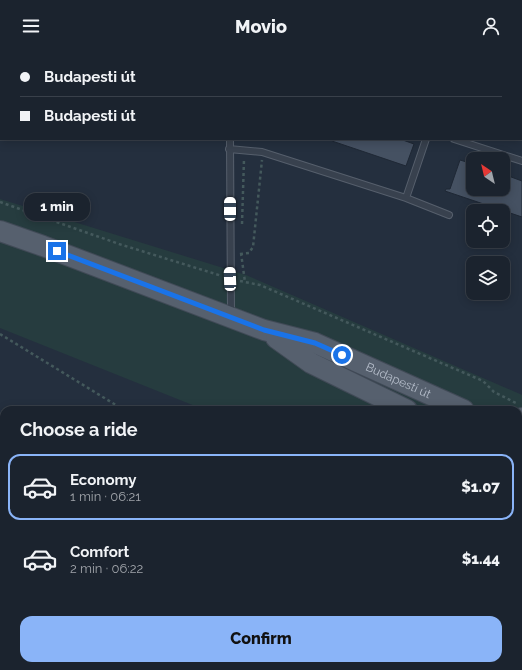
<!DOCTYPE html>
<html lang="en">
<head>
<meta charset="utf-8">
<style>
  :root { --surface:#1b232e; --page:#242b36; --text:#f1f3f6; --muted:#a0a4aa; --line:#39404a; --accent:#8ab4f8 }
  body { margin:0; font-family:Raleway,sans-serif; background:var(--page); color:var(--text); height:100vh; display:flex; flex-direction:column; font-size:15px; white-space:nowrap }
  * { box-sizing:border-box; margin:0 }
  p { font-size:13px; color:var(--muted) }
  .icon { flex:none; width:22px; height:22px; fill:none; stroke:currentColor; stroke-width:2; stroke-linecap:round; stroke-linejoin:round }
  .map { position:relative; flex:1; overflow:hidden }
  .details { position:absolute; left:0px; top:354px; width:522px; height:264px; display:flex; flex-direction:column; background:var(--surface); border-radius:12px 12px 0 0; box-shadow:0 2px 10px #0003,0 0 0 1px var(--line) }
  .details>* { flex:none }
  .hud { position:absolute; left:0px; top:0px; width:522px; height:88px; box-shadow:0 2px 10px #0003,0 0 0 1px var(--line); display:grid; align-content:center; height:88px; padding:0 20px; background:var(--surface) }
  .needle { width:26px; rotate:325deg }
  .fabs { position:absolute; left:466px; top:100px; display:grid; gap:8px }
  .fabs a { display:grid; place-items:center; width:44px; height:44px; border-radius:8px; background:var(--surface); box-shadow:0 2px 10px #0003,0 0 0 1px var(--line); font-size:20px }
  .end { position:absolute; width:18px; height:18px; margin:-9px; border:5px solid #1a73e8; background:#fff; box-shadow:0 0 0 2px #fff }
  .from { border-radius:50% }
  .bubble { position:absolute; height:28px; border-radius:12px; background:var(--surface); box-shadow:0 2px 10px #0003,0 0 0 1px var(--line); font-size:13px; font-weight:800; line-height:28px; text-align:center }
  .car { position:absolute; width:12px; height:24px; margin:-12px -6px; border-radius:5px; box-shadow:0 0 3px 1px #0007; background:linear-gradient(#fff 24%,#345 0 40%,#fff 0 76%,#345 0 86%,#fff 0) }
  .hud b { display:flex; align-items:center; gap:14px; height:38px; font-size:15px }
  .hud b+b { border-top:1px solid var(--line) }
  .hud i { width:10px; height:10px; background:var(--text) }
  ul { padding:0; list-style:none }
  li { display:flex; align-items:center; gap:12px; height:66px; margin:0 8px 6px; padding:0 12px; border:2px solid transparent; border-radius:12px }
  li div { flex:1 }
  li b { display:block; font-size:15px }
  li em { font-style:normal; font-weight:800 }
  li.active { border-color:var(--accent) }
  li>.icon { width:36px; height:36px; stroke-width:1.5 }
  h2 { padding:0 20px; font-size:18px; line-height:48px }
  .action { display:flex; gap:8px; margin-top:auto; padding:8px 20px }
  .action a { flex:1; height:46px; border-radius:12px; background:var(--accent); color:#111; font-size:16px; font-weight:800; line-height:46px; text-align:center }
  header { display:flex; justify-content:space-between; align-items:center; height:52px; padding:0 20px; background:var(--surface); font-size:18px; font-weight:800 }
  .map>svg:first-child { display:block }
</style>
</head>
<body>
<header><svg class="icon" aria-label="menu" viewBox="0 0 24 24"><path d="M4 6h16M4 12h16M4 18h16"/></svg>Movio<svg class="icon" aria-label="person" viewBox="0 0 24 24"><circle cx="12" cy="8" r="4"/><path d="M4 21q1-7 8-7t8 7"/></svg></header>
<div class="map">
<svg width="522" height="618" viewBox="0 0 522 618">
  <rect width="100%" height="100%" fill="#242f3e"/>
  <!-- green -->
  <path fill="#263c3f" d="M0,147L246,223L520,342L522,343V492L518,491V358H205L0,276Z"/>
  <!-- building -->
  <path fill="#455162" stroke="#1f2835" d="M332,87H400L414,92L406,114L332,89Z
    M460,108L473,112V137H503V122L522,129V165L445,139L446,137H450Z"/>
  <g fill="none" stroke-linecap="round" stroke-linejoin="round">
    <!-- lane casing -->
    <g stroke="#565f6c" stroke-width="8">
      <path id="lane" d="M422,0L425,1
        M240,1L241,0
        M455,1V0
        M230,87L231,262
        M454,87L522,109
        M229,97L262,100L406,146L449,163
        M406,146L426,87
        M26,358H28
        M0,399L4,393
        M518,456L522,453
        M0,497L4,499
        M252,614L258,618
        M89,618L92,614
        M415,618L417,614"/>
    </g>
    <!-- primary casing -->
    <g stroke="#414a57" stroke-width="22">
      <g id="primary">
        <path id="s1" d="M0,179L43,194L264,278L315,291L464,358"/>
        <path d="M276,286L311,311L407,358"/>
        <path d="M518,368L522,366"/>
        <path d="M518,439L522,440"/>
      </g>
    </g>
    <!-- path -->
    <path stroke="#44595c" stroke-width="2.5" stroke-dasharray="3 3" stroke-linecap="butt" d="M253,1L254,0
      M286,1L287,0
      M0,150L119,192L222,224
      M242,172L244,107
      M241,201L245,230
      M240,202L249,201L253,195L262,108
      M240,229L260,233L483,329L494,340L516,351
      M0,282L124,358
      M518,495L522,494"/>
    <!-- lane -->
    <use href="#lane" stroke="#38414e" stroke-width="6"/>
    <!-- primary -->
    <use href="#primary" stroke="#56606e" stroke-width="20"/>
  </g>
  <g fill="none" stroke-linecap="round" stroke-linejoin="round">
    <!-- route -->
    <path stroke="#1a73e8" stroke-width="5" d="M57,199L264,278L315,291L342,303"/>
  </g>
  <g text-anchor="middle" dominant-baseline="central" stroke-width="3.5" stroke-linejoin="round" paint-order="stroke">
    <!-- street labels -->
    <g font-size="12" fill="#b4bcc9" stroke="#1d2633">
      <text stroke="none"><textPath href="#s1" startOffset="426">Budapesti út</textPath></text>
    </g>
  </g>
</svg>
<div class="fabs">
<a><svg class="needle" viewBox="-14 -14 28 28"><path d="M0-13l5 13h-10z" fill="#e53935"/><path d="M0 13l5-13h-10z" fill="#a0a4aa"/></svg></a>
<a><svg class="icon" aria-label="locate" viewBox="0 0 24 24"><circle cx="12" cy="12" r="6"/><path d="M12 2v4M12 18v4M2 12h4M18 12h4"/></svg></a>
<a><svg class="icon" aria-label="layers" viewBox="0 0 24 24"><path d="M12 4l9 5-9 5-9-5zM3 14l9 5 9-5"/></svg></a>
</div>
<i class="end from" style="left:342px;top:303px"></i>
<i class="end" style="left:57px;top:199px"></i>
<div class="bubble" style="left:24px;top:141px;width:66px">1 min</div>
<i class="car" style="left:230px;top:157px;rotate:0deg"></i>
<i class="car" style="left:230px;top:227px;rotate:358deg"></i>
<div class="hud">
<b><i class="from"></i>Budapesti út</b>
<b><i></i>Budapesti út</b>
</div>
<section class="details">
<h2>Choose a ride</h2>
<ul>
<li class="active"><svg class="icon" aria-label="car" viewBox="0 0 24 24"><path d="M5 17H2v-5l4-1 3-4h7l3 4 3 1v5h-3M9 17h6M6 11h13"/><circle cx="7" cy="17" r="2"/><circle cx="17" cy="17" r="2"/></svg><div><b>Economy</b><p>1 min · 06:21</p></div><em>$1.07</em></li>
<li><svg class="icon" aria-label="car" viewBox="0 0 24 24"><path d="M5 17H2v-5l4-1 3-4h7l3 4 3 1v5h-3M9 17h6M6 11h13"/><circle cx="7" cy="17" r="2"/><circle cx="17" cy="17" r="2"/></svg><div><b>Comfort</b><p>2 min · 06:22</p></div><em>$1.44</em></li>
</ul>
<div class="action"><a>Confirm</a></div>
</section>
</div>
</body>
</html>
